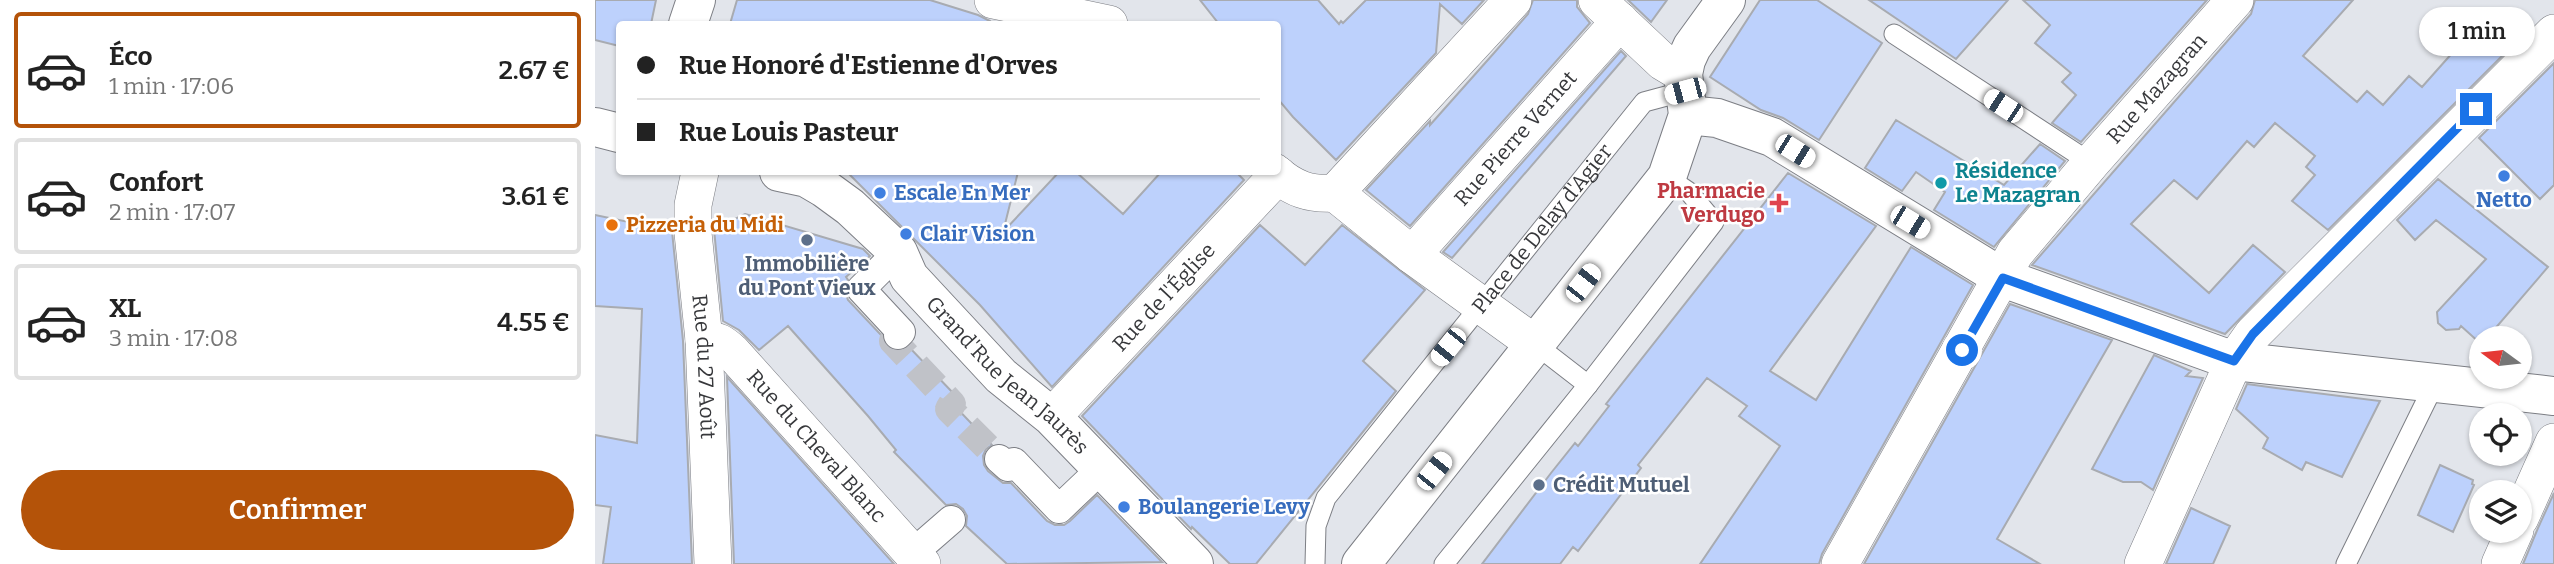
<!DOCTYPE html>
<html lang="fr">
<head>
<meta charset="utf-8">
<style>
  :root { --surface:#fff; --page:#f6f6f6; --text:#222; --muted:#767676; --line:#e0e0e0; --accent:#b45309 }
  body { margin:0; font-family:Bitter,serif; background:var(--page); color:var(--text); height:100vh; display:flex; flex-direction:column; font-size:26px; white-space:nowrap }
  * { box-sizing:border-box; margin:0 }
  p { font-size:23px; color:var(--muted) }
  .icon { flex:none; width:38px; height:38px; fill:none; stroke:currentColor; stroke-width:2; stroke-linecap:round; stroke-linejoin:round }
  .map { position:relative; flex:1; overflow:hidden }
  .drawer { display:flex; flex-direction:column; background:var(--surface); width:595px }
  .drawer>* { flex:none }
  .guide { position:absolute; left:21px; top:21px; width:665px; height:154px; border-radius:7px; box-shadow:0 2px 5px #0004; display:grid; align-content:center; height:154px; padding:0 21px; background:var(--surface) }
  .needle { width:46px; rotate:285deg }
  .tools { position:absolute; left:1874px; top:326px; display:grid; gap:14px }
  .tools a { display:grid; place-items:center; width:63px; height:63px; border-radius:50%; background:var(--surface); box-shadow:0 2px 5px #0004; font-size:35px }
  .end { position:absolute; width:32px; height:32px; margin:-16px; border:9px solid #1a73e8; background:#fff; box-shadow:0 0 0 4px #fff }
  .from { border-radius:50% }
  .bubble { position:absolute; height:49px; border-radius:24px; background:var(--surface); box-shadow:0 2px 5px #0004; font-size:23px; font-weight:600; line-height:49px; text-align:center }
  .car { position:absolute; width:21px; height:42px; margin:-21px -10px; border-radius:9px; box-shadow:0 0 5px 2px #0007; background:linear-gradient(#fff 24%,#345 0 40%,#fff 0 76%,#345 0 86%,#fff 0) }
  .guide b { display:flex; align-items:center; gap:24px; height:66px; font-size:26px }
  .guide b+b { border-top:2px solid var(--line) }
  .guide i { width:18px; height:18px; background:var(--text) }
  ul { padding:12px 0 0; list-style:none }
  li { display:flex; align-items:center; gap:21px; height:116px; margin:0 14px 10px; padding:0 7px; border:4px solid var(--line); border-radius:7px }
  li div { flex:1 }
  li b { display:block; font-size:26px }
  li em { font-style:normal; font-weight:600 }
  li.on { border-color:var(--accent) }
  li>.icon { width:63px; height:63px; stroke-width:1.5 }
  .action { display:flex; gap:14px; margin-top:auto; padding:14px 21px }
  .action a { flex:1; height:80px; border-radius:42px; background:var(--accent); color:#fff; font-size:28px; font-weight:600; line-height:80px; text-align:center }
  main { display:flex; flex:1; min-height:0 }
  .map>svg:first-child { display:block }
</style>
</head>
<body>
<main>
<section class="drawer">
<ul>
<li class="on"><svg class="icon" aria-label="car" viewBox="0 0 24 24"><path d="M5 17H2v-5l4-1 3-4h7l3 4 3 1v5h-3M9 17h6M6 11h13"/><circle cx="7" cy="17" r="2"/><circle cx="17" cy="17" r="2"/></svg><div><b>Éco</b><p>1 min · 17:06</p></div><em>2.67 €</em></li>
<li><svg class="icon" aria-label="car" viewBox="0 0 24 24"><path d="M5 17H2v-5l4-1 3-4h7l3 4 3 1v5h-3M9 17h6M6 11h13"/><circle cx="7" cy="17" r="2"/><circle cx="17" cy="17" r="2"/></svg><div><b>Confort</b><p>2 min · 17:07</p></div><em>3.61 €</em></li>
<li><svg class="icon" aria-label="car" viewBox="0 0 24 24"><path d="M5 17H2v-5l4-1 3-4h7l3 4 3 1v5h-3M9 17h6M6 11h13"/><circle cx="7" cy="17" r="2"/><circle cx="17" cy="17" r="2"/></svg><div><b>XL</b><p>3 min · 17:08</p></div><em>4.55 €</em></li>
</ul>
<div class="action"><a>Confirmer</a></div>
</section>
<div class="map">
<svg width="1959" height="564" viewBox="0 0 1959 564">
  <rect width="100%" height="100%" fill="#e2e5eb"/>
  <!-- building -->
  <path fill="#bdd1fc" stroke="#a8abb1" stroke-width="2" d="M0,0H61L56,24H24V46L0,40Z
    M142,0H335L383,15L395,21L394,24H135Z
    M605,0H723L744,24L746,21L748,23L771,0H889L867,24L845,4L841,53L741,160L698,117L682,98V24H624Z
    M938,0H982V7L995,23L815,226L771,190L835,121V125L899,53L933,14Z
    M1033,0H1072L1056,22Z
    M1165,0H1222L1287,43L1224,140L1188,118L1166,110L1115,77Z
    M1274,0H1413L1361,59Z
    M1428,0H1612L1486,142L1457,123L1481,95L1467,82L1476,73L1440,43L1455,25Z
    M1660,0H1758L1708,56L1762,102L1772,91L1788,105L1814,76L1827,87L1867,42L1870,45L1899,13L1915,20L1930,33L1733,230L1697,201L1720,175L1711,167L1720,156L1680,123L1659,147L1652,141L1602,199L1579,180L1536,224L1614,293L1658,245L1690,272L1630,334L1437,265L1656,14Z
    M1026,51L1031,56L857,258L848,252Z
    M1959,63V185L1945,199L1884,138Z
    M1301,120L1409,185L1445,144L1470,161L1399,247L1339,210L1350,192L1321,172L1307,191L1270,168Z
    M252,172H423L408,232L464,172H481L528,214L566,172H641L649,180L457,387L385,305Z
    M1193,173L1281,226L1175,371L1221,400L1316,247L1378,285L1227,554L1224,564H1105L1185,446L1144,416L1152,406L1112,378L1043,465L1046,468L983,551L978,547L965,564H887L956,473L980,443L983,446L1014,406L1011,404Z
    M1843,179L1953,267L1892,338H1886V344L1866,326L1864,329L1851,330L1843,323L1842,312L1891,259L1841,220L1820,240L1802,220Z
    M150,214L268,249L275,256L251,277L253,280L250,292L253,300L287,336L292,347L298,351H307L314,347L360,395L354,400L397,445L391,449L388,456L389,465L393,471L408,483H416L452,521L460,525H469L475,521L502,495L567,562L412,564L371,526L372,516L368,509L361,504L351,505L299,452L301,450L273,416L193,326L164,350L144,330L128,321L119,229Z
    M0,215L77,231L88,341L97,564H8L16,507L0,505V435L42,443L47,309L0,306Z
    M665,225L710,265L747,225L830,290L768,361L801,391L661,564H635L597,527L596,529L487,416Z
    M1415,304L1517,340L1402,539L1445,564H1269Z
    M1559,355L1596,371L1591,376L1608,378L1558,490L1546,482H1528L1497,469Z
    M132,377L299,564H139Z
    M1652,384L1681,388L1785,401L1747,477L1711,462L1707,470L1668,448L1673,438L1641,409Z
    M1845,465L1878,480L1877,484L1879,485L1858,532L1823,515Z
    M1959,493V564H1928L1943,528Z
    M1596,508L1635,526L1618,564H1571Z"/>
  <g fill="none" stroke-linecap="round" stroke-linejoin="round">
    <!-- pedestrian-tunnel -->
    <path stroke="#c0c2c8" stroke-width="28" stroke-dasharray="28 14" stroke-linecap="butt" d="M303,335L298,341L357,404L354,409L404,459"/>
    <!-- service casing -->
    <g stroke="#7c7e84" stroke-width="21">
      <g id="service">
        <path d="M1299,34L1496,163"/>
        <path d="M940,344L993,385"/>
        <path id="s1" d="M720,564L721,526L731,498L1049,102L1090,91"/>
        <path d="M849,564L993,385L1119,222L1094,192L1072,177"/>
        <path d="M1751,564L1840,383"/>
      </g>
    </g>
    <!-- pedestrian casing -->
    <g stroke="#7c7e84" stroke-width="30">
      <path id="pedestrian" d="M303,252L266,289L306,332L303,335
        M404,459L413,467L419,462L464,509L506,469
        M318,553L356,520"/>
    </g>
    <!-- minor casing -->
    <g stroke="#7c7e84" stroke-width="38">
      <g id="minor">
        <path d="M398,0L514,24"/>
        <path d="M1002,0L1068,62L1088,74"/>
        <path id="s2" d="M105,172L98,205V233L109,340L118,564"/>
        <path d="M679,172C698,189 715,195 740,193"/>
        <path d="M740,193L918,0"/>
        <path d="M740,193L817,255L940,344"/>
        <path id="s3" d="M817,255L1025,21"/>
        <path id="s4" d="M109,340C122,339 128,344 137,352L327,564"/>
        <path id="s5" d="M457,417L683,175"/>
        <path d="M1925,518L1959,442"/>
        <path id="s6" d="M1245,564L1420,253L1496,163L1640,0"/>
        <path d="M1548,564L1639,361L1658,334L1959,33"/>
        <path d="M1905,564L1920,530"/>
      </g>
    </g>
    <!-- tertiary casing -->
    <g stroke="#7c7e84" stroke-width="40">
      <path id="tertiary" d="M1093,115L1122,118L1177,137L1408,278L1639,361L1959,396"/>
    </g>
    <!-- secondary casing -->
    <g stroke="#7c7e84" stroke-width="40">
      <g id="secondary">
        <path d="M93,24L101,0"/>
        <path d="M0,127L24,133"/>
        <path id="s7" d="M184,172L212,178L229,188L255,207L303,252L314,277L406,376L457,417L599,564"/>
        <path d="M766,564L1072,177L1093,115L1088,74L1091,60L1097,47L1131,0"/>
      </g>
    </g>
    <!-- service -->
    <use href="#service" stroke="#fff" stroke-width="19"/>
    <!-- pedestrian -->
    <use href="#pedestrian" stroke="#fff" stroke-width="28"/>
    <!-- minor -->
    <use href="#minor" stroke="#fff" stroke-width="37"/>
    <!-- tertiary -->
    <use href="#tertiary" stroke="#fff" stroke-width="38"/>
    <!-- secondary -->
    <use href="#secondary" stroke="#fff" stroke-width="38"/>
  </g>
  <g fill="none" stroke-linecap="round" stroke-linejoin="round">
    <!-- route -->
    <path stroke="#1a73e8" stroke-width="9" d="M1367,350L1408,278L1639,361L1658,334L1881,109"/>
  </g>
  <!-- markers -->
  <g fill="#3f7fe0" stroke="#fff" stroke-width="2.5">
    <circle cx="1909" cy="176" r="7"/>
    <circle cx="285" cy="193" r="7"/>
    <circle cx="311" cy="234" r="7"/>
    <circle cx="529" cy="507" r="7"/>
  </g>
  <circle fill="#0f9aa8" stroke="#fff" stroke-width="2.5" cx="1346" cy="183" r="7"/>
  <path fill="#e0444e" stroke="#fff" stroke-width="2.5" d="M1180.5 192.5h7v7h7v7h-7v7h-7v-7h-7v-7h7z"/>
  <circle fill="#e8710a" stroke="#fff" stroke-width="2.5" cx="17" cy="225" r="7"/>
  <g fill="#5c6f8a" stroke="#fff" stroke-width="2.5">
    <circle cx="212" cy="240" r="7"/>
    <circle cx="944" cy="485" r="7"/>
  </g>
  <g text-anchor="middle" dominant-baseline="central" stroke-width="5" stroke-linejoin="round" paint-order="stroke">
    <!-- street labels -->
    <g font-size="21" fill="#37383b" stroke="#fff">
      <text stroke="none"><textPath href="#s6" startOffset="574">Rue Mazagran</textPath></text>
      <text stroke="none"><textPath href="#s3" startOffset="156">Rue Pierre Vernet</textPath></text>
      <text stroke="none"><textPath href="#s1" startOffset="413">Place de Delay d'Agier</textPath></text>
      <text stroke="none"><textPath href="#s5" startOffset="164">Rue de l'Église</textPath></text>
      <text stroke="none"><textPath href="#s2" startOffset="196">Rue du 27 Août</textPath></text>
      <text stroke="none"><textPath href="#s7" startOffset="313">Grand'Rue Jean Jaurès</textPath></text>
      <text stroke="none"><textPath href="#s4" startOffset="158">Rue du Cheval Blanc</textPath></text>
    </g>
    <!-- culture labels -->
    <g font-size="21" font-weight="bold" fill="#0d838f" stroke="#fff" text-anchor="start">
      <text x="1360" y="171">Résidence<tspan x="1360" dy="24">Le Mazagran</tspan></text>
    </g>
    <!-- health labels -->
    <g font-size="21" font-weight="bold" fill="#be3a42" stroke="#fff" text-anchor="end">
      <text x="1170" y="191">Pharmacie<tspan x="1170" dy="24">Verdugo</tspan></text>
    </g>
    <!-- shop labels -->
    <g font-size="21" font-weight="bold" fill="#366cbe" stroke="#fff" text-anchor="start">
      <text x="299" y="193">Escale En Mer</text>
      <text x="1909" y="200" text-anchor="middle">Netto</text>
      <text x="325" y="234">Clair Vision</text>
      <text x="543" y="507">Boulangerie Levy</text>
    </g>
    <!-- food labels -->
    <g font-size="21" font-weight="bold" fill="#c56008" stroke="#fff" text-anchor="start">
      <text x="31" y="225">Pizzeria du Midi</text>
    </g>
    <!-- service labels -->
    <g font-size="21" font-weight="bold" fill="#4e5e75" stroke="#fff">
      <text x="212" y="264">Immobilière<tspan x="212" dy="24">du Pont Vieux</tspan></text>
      <text x="958" y="485" text-anchor="start">Crédit Mutuel</text>
    </g>
  </g>
</svg>
<div class="tools">
<a><svg class="needle" viewBox="-14 -14 28 28"><path d="M0-13l5 13h-10z" fill="#e53935"/><path d="M0 13l5-13h-10z" fill="#767676"/></svg></a>
<a><svg class="icon" aria-label="locate" viewBox="0 0 24 24"><circle cx="12" cy="12" r="6"/><path d="M12 2v4M12 18v4M2 12h4M18 12h4"/></svg></a>
<a><svg class="icon" aria-label="layers" viewBox="0 0 24 24"><path d="M12 4l9 5-9 5-9-5zM3 14l9 5 9-5"/></svg></a>
</div>
<i class="end from" style="left:1367px;top:350px"></i>
<i class="end" style="left:1881px;top:109px"></i>
<div class="bubble" style="left:1824px;top:7px;width:116px">1 min</div>
<i class="car" style="left:1090px;top:91px;rotate:255deg"></i>
<i class="car" style="left:1408px;top:106px;rotate:303deg"></i>
<i class="car" style="left:1200px;top:151px;rotate:122deg"></i>
<i class="car" style="left:1315px;top:222px;rotate:121deg"></i>
<i class="car" style="left:988px;top:283px;rotate:38deg"></i>
<i class="car" style="left:853px;top:347px;rotate:219deg"></i>
<i class="car" style="left:839px;top:471px;rotate:39deg"></i>
<div class="guide">
<b><i class="from"></i>Rue Honoré d'Estienne d'Orves</b>
<b><i></i>Rue Louis Pasteur</b>
</div>
</div>
</main>
</body>
</html>
